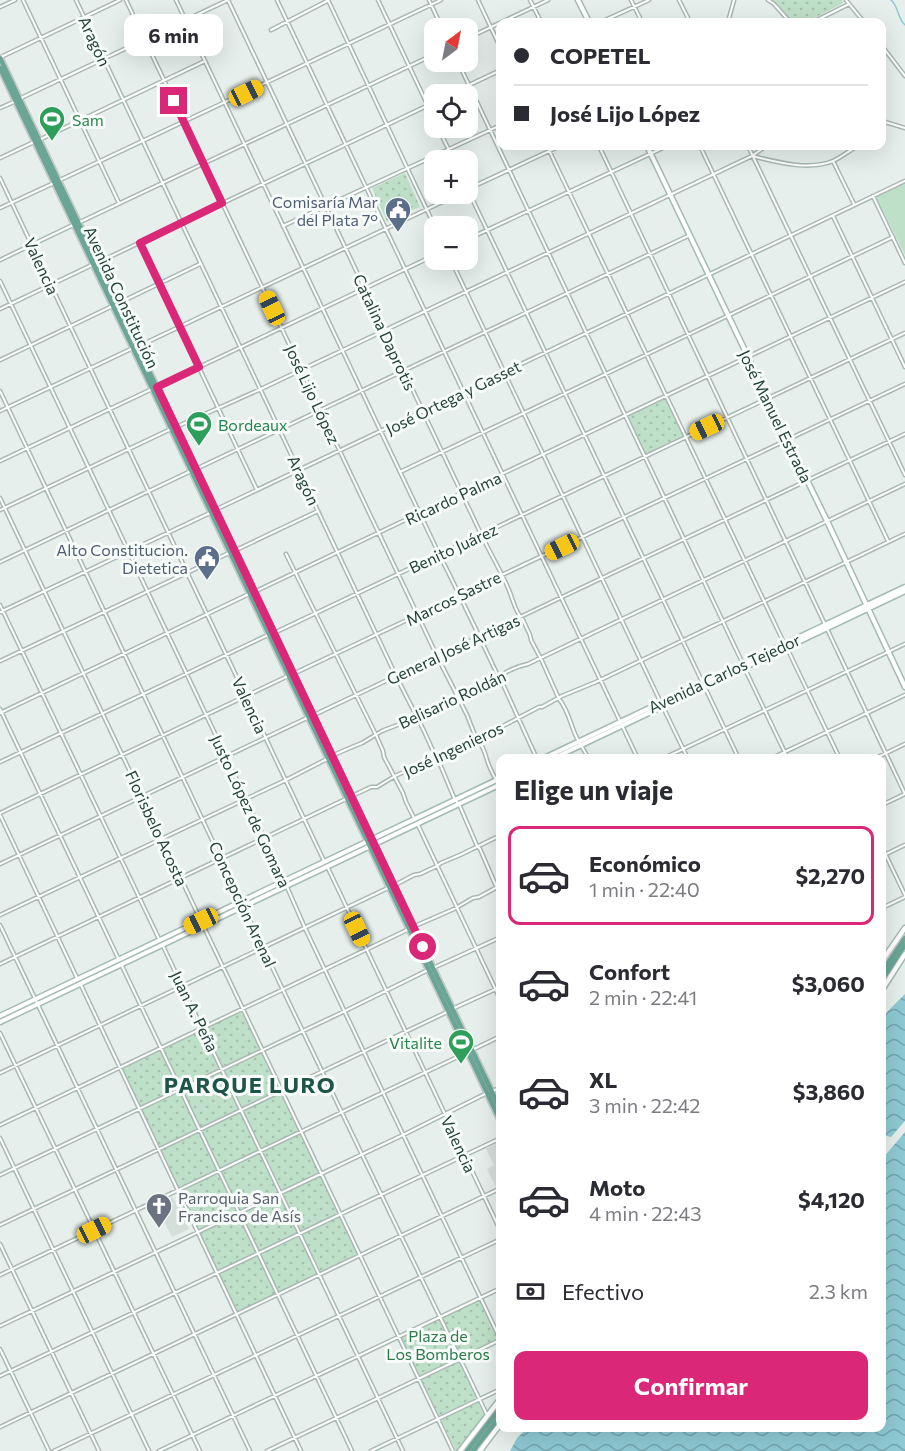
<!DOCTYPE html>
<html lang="es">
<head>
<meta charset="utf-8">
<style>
  :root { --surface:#fff; --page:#f7f7f7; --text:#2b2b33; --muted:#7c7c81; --line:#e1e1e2; --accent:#db2777 }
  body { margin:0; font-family:Commissioner,sans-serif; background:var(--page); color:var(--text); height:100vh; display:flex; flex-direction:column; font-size:22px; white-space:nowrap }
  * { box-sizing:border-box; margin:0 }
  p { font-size:20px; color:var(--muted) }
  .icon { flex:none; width:33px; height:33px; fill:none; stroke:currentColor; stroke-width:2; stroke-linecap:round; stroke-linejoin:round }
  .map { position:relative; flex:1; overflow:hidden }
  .details { position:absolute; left:496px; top:754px; width:390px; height:678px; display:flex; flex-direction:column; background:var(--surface); border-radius:12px; box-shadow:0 6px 24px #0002 }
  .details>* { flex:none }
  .top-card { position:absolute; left:496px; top:18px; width:390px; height:132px; border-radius:12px; box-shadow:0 6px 24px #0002; display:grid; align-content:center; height:132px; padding:0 18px; background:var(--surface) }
  .needle { width:39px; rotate:32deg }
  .fabs { position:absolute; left:424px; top:18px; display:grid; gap:12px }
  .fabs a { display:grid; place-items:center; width:54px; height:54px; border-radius:12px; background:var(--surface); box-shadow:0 6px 24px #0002; font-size:30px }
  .end { position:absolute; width:27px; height:27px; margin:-14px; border:8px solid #db2777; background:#fff; box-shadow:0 0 0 3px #fff }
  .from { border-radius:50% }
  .bubble { position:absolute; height:42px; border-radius:12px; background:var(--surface); box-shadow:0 6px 24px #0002; font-size:20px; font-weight:700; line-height:42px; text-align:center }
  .car { position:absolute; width:18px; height:36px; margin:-18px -9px; border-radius:8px; box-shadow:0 0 4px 2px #0007; background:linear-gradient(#f5c518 24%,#345 0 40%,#f5c518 0 76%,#345 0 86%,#f5c518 0) }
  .top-card b { display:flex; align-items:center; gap:21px; height:57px; font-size:22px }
  .top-card b+b { border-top:2px solid var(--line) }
  .top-card i { width:15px; height:15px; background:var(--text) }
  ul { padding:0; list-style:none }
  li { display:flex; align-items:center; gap:18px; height:99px; margin:0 12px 9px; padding:0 6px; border:3px solid transparent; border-radius:12px }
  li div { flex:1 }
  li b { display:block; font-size:22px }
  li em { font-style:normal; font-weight:700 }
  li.active { border-color:var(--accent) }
  li>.icon { width:54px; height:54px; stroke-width:1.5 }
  h2 { padding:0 18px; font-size:27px; line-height:72px }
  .pay { display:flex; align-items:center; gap:15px; height:66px; padding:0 18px; font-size:22px }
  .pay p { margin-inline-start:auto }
  .cta { display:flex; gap:12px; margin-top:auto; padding:12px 18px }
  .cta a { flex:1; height:69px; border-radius:12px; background:var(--accent); color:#fff; font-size:24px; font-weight:700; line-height:69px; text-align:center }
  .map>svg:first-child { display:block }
</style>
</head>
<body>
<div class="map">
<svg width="905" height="1451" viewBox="0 0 905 1451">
  <defs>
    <pattern id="park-dots" width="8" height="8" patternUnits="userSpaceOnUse" patternTransform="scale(1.5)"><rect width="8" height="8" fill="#bfe0c8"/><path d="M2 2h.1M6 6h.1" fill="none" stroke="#a4c1ad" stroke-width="1.8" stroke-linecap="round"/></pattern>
    <pattern id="water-waves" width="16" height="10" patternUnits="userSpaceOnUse" patternTransform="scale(1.5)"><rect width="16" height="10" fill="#8ec9d4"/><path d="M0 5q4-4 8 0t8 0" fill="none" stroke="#74a5ad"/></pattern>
  </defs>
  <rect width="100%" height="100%" fill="#e6efeb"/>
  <!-- built -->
  <path fill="#d4dfda" d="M501,1141V1184L496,1187L487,1169L494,1165L486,1149Z
    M173,1197L189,1229L172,1237L159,1212L152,1215L149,1209Z"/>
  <!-- grass -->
  <path fill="#bfe0c8" d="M905,184V255L876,197Z"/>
  <!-- park -->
  <path fill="url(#park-dots)" d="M771,0H842L843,2L840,5L806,22H793Z
    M405,173L420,207L387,222L372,188Z
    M666,397L686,437L645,457L628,415Z
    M242,1011L261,1049L223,1067L205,1029Z
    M202,1030L220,1068L181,1087L163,1049Z
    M160,1050L178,1088L140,1106L122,1069Z
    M262,1052L280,1090L243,1108L224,1070Z
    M221,1071L240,1109L201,1128L183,1090Z
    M179,1091L198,1129L159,1148L141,1110Z
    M281,1093L299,1131L262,1149L244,1111Z
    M241,1112L259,1150L220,1169L201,1131Z
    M199,1132L217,1170L178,1189L160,1150Z
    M301,1134L319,1172L282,1190L263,1151Z
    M260,1153L279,1192L239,1210L221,1172Z
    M218,1173L236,1212L198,1230L180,1191Z
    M320,1176L338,1213L301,1231L283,1193Z
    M280,1194L299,1232L259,1251L241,1213Z
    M238,1215L256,1252L218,1270L200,1233Z
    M340,1216L358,1254L321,1272L302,1234Z
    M299,1235L318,1274L279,1293L260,1254Z
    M257,1255L276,1294L237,1313L219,1274Z
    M480,1299L499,1339L419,1378L401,1337Z
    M459,1361L477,1398L439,1416L421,1379Z
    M478,1402L484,1416L458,1451H456L441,1420Z"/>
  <!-- water -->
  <path fill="url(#water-waves)" d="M905,994V1121L891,1137L882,1135V1021L887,1012Z
    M905,1132V1451H510L517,1438L527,1428H882V1159Z"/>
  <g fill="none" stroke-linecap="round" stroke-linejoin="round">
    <!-- stream -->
    <path stroke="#8ec9d4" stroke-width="1.5" d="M891,0C899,7 897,18 905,25"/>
    <!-- street casing -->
    <g stroke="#a8b8b2" stroke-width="5">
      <path id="street" d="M23,0L119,203
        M76,0L396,676L424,731L434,753L437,757L455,800L459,804L477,846L480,849L496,886L501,893
        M126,0L437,656L467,715L476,738C482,744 485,752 487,760C490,769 495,779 501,787
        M176,0L439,554C460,595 479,636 499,678L501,680L537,759
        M277,0L638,759
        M328,0L435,227
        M378,0L435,121
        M429,0L442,28
        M478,0L501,49
        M530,0L541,22
        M631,0L642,22
        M679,0L690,22
        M768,0L774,4L790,22
        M846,0L864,22
        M0,7L15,0
        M601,22L649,0
        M728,22L734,0
        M813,22L849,4
        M271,30L327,1
        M468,38L548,0
        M882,46L905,76
        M1,57L120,0
        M458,62L743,664
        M450,94L501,70
        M21,98L228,0L481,534C490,553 501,571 509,590C513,600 515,612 523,620L530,635L531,640L542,661L559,699C567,708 570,722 575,734C579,743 584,750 589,759
        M0,108L16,101
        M882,121L905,128
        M438,128L454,160
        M39,140L205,61
        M547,146L784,643
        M599,146L905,794
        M700,146L888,541
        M748,146L905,475
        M752,156C777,162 808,171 833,161C842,157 850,150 858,146
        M0,158L34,142
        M833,161L854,204
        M0,178L324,861
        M60,180L441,0
        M468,189L560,146
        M468,190L739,759
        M873,196L905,263
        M0,208L54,183
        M833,216L905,367
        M78,223L435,54
        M283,226L501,125
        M468,239L667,146
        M140,243L257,490
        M0,260L73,225
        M451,260L660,701
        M99,262L435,102
        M0,281L284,879
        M0,309L94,264
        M137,347L459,194
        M0,360L200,264
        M157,387L435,255
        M0,391L283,990L487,1415
        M0,411L131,349
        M176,427L261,389L752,156L766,146
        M0,461L152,389
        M196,469L690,235
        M400,472L893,237
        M0,498L453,1451
        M217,509L905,181
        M0,510L171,429
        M234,551L318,511
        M286,554L376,735L383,751L384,757L403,793L406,802L415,820
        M0,562L191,471
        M254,592L905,282
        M0,605L160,941
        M0,612L212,512
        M274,633L905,333
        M787,648L840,759
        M0,661L229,553
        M745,669L788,759
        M293,674L905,384
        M663,707L688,759
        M0,709L119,960
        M0,713L249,594
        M314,715L905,434
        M332,756C342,751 352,747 362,743C369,739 375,735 382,731C395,725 409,723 420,713L499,678C505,671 519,666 528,664L905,484
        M662,759L905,644
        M770,759L905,695
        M874,759L905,744
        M0,762L268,635
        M882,805L905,794
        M0,813L288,676
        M0,815L77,978
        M418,825L501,1001
        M882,847L905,895
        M882,856L905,845
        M0,864L309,717
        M327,866L501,1232
        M395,885L414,875L420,874L437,866L441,863L460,855L495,838L501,836
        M287,887L305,928L501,1341
        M882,908L905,897
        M0,915L286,780L327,759
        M0,925L250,1451
        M415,926L454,909L473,898L479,897L501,885
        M163,946L403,1451
        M0,964L371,787H377L395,776L437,757L439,755L456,747L461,748L470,743L472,740L479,735L501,727L539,707H542L562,696L596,682L905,534
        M122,966L352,1451
        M433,968L501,937
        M80,983L301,1451
        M452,1009L496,989L501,985
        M0,1033L200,1451
        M474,1049L501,1036
        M0,1073L390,887
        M493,1091L501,1087
        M0,1125L407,930
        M0,1138L149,1451
        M0,1175L345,1011L428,970
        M0,1225L447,1012
        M0,1244L99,1451
        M0,1275L466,1053
        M0,1326L403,1135L487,1093
        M0,1349L49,1451
        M0,1376L501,1138
        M0,1427L501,1188
        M54,1451L501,1239
        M159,1451L501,1288
        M267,1451L500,1340
        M371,1451L501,1389"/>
    </g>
    <!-- secondary casing -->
    <g stroke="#a4bbb3" stroke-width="7">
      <path id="secondary" d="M578,0L589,22
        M647,146L807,480L827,521L905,687
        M542,759L905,587
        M552,759L905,591
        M882,961L905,928
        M882,990L905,954
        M0,1016L501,778
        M0,1022L501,784
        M460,1451L501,1398
        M480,1451L501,1423"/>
    </g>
    <!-- primary casing -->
    <g stroke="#c2cac8" stroke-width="8">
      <path id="primary" d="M0,58L501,1111
        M0,68L501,1122
        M882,972L905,938
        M882,980L905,945
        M467,1451L501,1407
        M473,1451L501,1415"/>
    </g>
    <!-- street -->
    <use href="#street" stroke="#fff" stroke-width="2"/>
    <!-- secondary -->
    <use href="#secondary" stroke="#fff" stroke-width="4"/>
    <!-- primary -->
    <use href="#primary" stroke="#6aa596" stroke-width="4.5"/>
  </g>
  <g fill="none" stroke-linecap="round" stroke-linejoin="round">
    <!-- route -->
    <path stroke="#db2777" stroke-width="8" d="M174,101L222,203L140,243L199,367L157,387L423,947"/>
  </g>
  <!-- icons -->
  <defs>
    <g id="stadium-pin" transform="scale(1.35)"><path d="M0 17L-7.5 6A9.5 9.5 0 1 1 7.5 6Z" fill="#2e9e5b" stroke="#f7fbf9"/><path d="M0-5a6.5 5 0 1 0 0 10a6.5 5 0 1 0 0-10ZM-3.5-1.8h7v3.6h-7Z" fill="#fff"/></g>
    <g id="civic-pin" transform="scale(1.35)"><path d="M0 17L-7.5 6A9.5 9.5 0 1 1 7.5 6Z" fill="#5c6f8a" stroke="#f7fbf9"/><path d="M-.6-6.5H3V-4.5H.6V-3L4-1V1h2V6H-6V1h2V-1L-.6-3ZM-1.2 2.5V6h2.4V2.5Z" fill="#fff"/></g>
    <g id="church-pin" transform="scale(1.35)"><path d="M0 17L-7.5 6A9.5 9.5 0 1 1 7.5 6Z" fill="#6b7280" stroke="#f7fbf9"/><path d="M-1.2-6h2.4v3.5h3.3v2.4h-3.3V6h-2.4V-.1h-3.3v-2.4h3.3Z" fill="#fff"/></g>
  </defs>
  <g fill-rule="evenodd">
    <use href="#stadium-pin" x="52" y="119"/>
    <use href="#civic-pin" x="398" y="210"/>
    <use href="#stadium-pin" x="199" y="424"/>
    <use href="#civic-pin" x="207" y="558"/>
    <use href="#stadium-pin" x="461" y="1042"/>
    <use href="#church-pin" x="159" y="1206"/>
  </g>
  <g text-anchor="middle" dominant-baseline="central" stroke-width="6" stroke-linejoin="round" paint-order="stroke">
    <!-- street labels -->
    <g font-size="16" fill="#24423a" stroke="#f7fbf9">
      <text transform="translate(95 41) rotate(65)">Aragón</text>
      <text transform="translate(42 266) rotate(65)">Valencia</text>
      <text transform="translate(122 297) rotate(65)">Avenida Constitución</text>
      <text transform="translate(385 332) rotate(65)">Catalina Daprotis</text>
      <text transform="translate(313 394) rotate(65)">José Lijo López</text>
      <text transform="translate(453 397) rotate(-26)">José Ortega y Gasset</text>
      <text transform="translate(776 416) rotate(64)">José Manuel Estrada</text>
      <text transform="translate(304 480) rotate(65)">Aragón</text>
      <text transform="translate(453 498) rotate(-25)">Ricardo Palma</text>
      <text transform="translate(453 548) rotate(-25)">Benito Juárez</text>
      <text transform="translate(453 598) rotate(-26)">Marcos Sastre</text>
      <text transform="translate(453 649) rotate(-25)">General José Artigas</text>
      <text transform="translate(724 673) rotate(-25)">Avenida Carlos Tejedor</text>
      <text transform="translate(452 699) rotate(-25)">Belisario Roldán</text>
      <text transform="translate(250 705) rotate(65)">Valencia</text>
      <text transform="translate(453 749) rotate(-25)">José Ingenieros</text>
      <text transform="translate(251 811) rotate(65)">Justo López de Gomara</text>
      <text transform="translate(157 828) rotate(65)">Florisbelo Acosta</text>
      <text transform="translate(243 904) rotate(65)">Concepción Arenal</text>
      <text transform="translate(195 1011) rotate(64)">Juan A. Peña</text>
      <text transform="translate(459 1144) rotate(65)">Valencia</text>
    </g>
    <!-- leisure labels -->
    <g font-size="16" fill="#27864d" stroke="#f7fbf9" text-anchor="start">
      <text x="72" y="119">Sam</text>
      <text x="218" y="424">Bordeaux</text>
      <text x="442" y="1042" text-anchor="end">Vitalite</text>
    </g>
    <!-- service labels -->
    <g font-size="16" fill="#4e5e75" stroke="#f7fbf9" text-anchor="end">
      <text x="378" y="201">Comisaría Mar<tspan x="378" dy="18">del Plata 7°</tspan></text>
      <text x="188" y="549">Alto Constitucion.<tspan x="188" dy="18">Dietetica</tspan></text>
    </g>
    <!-- worship labels -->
    <g font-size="16" fill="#5b616d" stroke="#f7fbf9" text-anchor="start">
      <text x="178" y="1197">Parroquia San<tspan x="178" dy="18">Francisco de Asís</tspan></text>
    </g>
    <!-- park labels -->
    <g font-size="16" fill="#2d7a4b" stroke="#f7fbf9">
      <text x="438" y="1335">Plaza de<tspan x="438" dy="18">Los Bomberos</tspan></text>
    </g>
    <!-- district labels -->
    <g font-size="22" font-weight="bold" letter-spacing="1.5" fill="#1f5548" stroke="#f7fbf9">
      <text x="250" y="1084">PARQUE LURO</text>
    </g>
  </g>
</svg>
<div class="fabs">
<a><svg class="needle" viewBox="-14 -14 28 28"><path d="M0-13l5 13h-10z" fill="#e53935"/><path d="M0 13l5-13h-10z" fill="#7c7c81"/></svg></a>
<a><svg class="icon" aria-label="locate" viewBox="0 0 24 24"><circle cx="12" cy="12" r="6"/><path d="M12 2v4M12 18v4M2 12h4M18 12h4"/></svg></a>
<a>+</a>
<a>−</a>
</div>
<i class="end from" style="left:423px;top:947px"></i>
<i class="end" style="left:174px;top:101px"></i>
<div class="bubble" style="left:124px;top:14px;width:99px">6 min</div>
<i class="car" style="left:246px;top:93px;rotate:64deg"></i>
<i class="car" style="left:272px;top:308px;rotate:335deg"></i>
<i class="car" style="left:707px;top:427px;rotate:245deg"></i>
<i class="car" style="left:562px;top:547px;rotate:244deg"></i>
<i class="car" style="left:201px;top:921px;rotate:245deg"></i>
<i class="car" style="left:357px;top:929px;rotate:155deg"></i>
<i class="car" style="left:94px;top:1230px;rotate:64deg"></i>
<div class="top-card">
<b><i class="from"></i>COPETEL</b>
<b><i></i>José Lijo López</b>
</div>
<section class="details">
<h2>Elige un viaje</h2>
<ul>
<li class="active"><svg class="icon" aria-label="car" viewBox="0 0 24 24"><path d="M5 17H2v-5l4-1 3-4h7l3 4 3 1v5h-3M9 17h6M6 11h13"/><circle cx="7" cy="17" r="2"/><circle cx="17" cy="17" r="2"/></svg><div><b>Económico</b><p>1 min · 22:40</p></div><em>$2,270</em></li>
<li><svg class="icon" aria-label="car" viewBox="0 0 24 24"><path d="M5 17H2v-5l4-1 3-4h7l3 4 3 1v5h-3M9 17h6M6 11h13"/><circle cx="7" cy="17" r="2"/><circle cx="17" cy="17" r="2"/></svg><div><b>Confort</b><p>2 min · 22:41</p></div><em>$3,060</em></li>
<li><svg class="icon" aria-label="car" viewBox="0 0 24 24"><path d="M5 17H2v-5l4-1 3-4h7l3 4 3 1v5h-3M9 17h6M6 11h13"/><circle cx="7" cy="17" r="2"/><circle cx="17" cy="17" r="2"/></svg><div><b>XL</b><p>3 min · 22:42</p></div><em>$3,860</em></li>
<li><svg class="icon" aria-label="car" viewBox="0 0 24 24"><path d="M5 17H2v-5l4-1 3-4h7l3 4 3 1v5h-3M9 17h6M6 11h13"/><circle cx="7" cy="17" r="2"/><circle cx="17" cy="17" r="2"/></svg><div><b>Moto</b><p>4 min · 22:43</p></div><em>$4,120</em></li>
</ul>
<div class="pay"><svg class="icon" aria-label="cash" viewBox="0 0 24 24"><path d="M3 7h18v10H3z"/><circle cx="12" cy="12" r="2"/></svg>Efectivo<p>2.3 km</p></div>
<div class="cta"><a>Confirmar</a></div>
</section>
</div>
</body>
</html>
